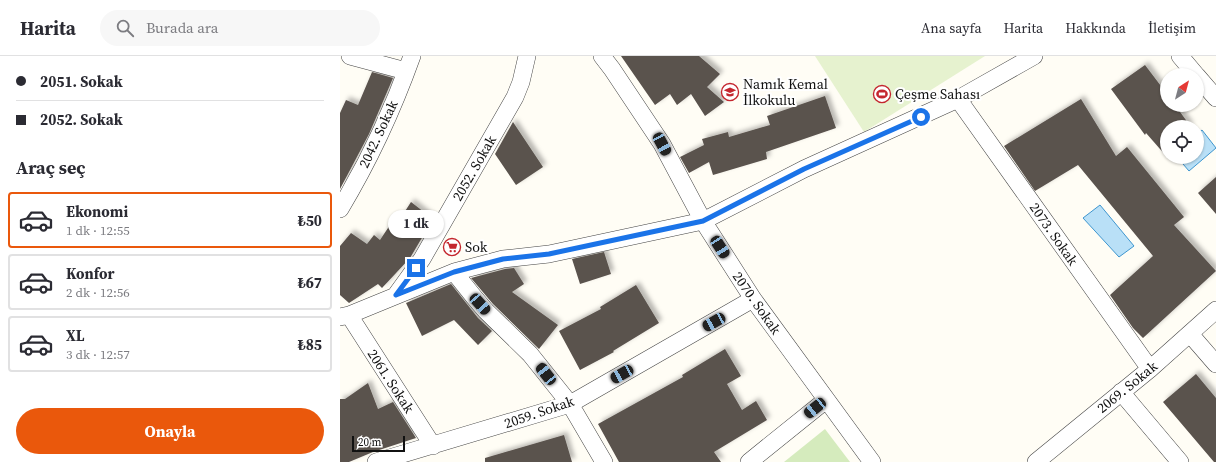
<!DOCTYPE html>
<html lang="tr">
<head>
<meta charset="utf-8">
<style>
  :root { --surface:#fff; --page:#f7f7f7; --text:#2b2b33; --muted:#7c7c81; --line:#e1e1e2; --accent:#ea580c }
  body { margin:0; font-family:"Source Serif 4",serif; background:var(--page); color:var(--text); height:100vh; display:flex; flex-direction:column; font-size:15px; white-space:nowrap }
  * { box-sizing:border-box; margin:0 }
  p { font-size:13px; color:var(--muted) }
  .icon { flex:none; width:22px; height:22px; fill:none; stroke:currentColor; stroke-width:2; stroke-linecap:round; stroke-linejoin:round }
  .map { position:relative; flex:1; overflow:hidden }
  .panel { display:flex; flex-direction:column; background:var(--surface); width:340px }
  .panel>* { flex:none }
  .banner { display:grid; align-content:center; height:88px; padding:0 16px; background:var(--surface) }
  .needle { width:26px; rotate:36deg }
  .fabs { position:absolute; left:820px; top:12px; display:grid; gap:8px }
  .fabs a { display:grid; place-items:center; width:44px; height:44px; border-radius:50%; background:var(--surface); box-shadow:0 1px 3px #0004; font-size:20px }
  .scale { position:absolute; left:12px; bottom:10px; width:53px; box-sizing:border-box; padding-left:4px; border:2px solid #111; border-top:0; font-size:11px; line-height:14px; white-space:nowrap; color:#111; -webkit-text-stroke:3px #fff; paint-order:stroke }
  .end { position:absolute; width:18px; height:18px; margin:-9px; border:5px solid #1a73e8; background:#fff; box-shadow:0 0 0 2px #fff }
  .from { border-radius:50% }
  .bubble { position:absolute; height:28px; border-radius:14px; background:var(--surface); box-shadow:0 1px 3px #0004; font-size:13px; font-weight:700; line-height:28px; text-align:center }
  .car { position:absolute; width:12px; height:24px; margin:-12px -6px; border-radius:5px; box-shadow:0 0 3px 1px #0007; background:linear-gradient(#222 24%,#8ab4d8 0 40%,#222 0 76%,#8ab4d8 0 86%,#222 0) }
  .banner b { display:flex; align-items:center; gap:14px; height:38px; font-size:15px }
  .banner b+b { border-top:1px solid var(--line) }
  .banner i { width:10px; height:10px; background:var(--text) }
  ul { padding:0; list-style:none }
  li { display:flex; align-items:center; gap:12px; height:56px; margin:0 8px 6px; padding:0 8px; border:2px solid var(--line); border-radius:4px }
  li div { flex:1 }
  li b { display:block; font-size:15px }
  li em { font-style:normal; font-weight:700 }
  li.current { border-color:var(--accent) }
  li>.icon { width:36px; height:36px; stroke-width:1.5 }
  h2 { padding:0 16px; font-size:18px; line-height:48px }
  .action { display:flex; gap:8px; margin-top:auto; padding:8px 16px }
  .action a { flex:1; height:46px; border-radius:24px; background:var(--accent); color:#fff; font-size:16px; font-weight:700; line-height:46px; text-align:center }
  header { display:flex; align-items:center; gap:24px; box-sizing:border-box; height:56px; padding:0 20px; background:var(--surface); border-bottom:1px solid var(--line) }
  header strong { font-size:19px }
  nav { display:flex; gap:22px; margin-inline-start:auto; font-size:14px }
  .search { width:280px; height:36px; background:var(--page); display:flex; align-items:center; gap:10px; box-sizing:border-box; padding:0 14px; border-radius:22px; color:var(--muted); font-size:15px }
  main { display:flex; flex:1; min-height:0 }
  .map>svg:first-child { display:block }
</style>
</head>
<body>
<header>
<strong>Harita</strong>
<div class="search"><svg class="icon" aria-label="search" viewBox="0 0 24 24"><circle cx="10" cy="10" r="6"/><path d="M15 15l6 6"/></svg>Burada ara</div>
<nav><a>Ana sayfa</a><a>Harita</a><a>Hakkında</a><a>İletişim</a></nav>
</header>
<main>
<section class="panel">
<div class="banner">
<b><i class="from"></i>2051. Sokak</b>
<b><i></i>2052. Sokak</b>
</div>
<h2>Araç seç</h2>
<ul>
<li class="current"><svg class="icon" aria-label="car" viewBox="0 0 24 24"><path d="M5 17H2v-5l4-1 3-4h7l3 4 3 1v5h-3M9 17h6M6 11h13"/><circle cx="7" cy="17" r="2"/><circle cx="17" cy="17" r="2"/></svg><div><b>Ekonomi</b><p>1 dk · 12:55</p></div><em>₺50</em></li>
<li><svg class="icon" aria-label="car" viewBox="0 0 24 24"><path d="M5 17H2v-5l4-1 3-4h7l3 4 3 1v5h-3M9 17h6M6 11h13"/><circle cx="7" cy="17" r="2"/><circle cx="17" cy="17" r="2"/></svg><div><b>Konfor</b><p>2 dk · 12:56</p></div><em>₺67</em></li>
<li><svg class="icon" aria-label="car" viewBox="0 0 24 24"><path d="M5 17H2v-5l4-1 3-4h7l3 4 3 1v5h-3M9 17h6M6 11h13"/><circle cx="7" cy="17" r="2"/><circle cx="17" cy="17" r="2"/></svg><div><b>XL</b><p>3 dk · 12:57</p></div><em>₺85</em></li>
</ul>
<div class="action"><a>Onayla</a></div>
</section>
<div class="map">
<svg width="876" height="406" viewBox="0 0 876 406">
  <defs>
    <filter id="shadow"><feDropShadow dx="3.5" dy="-3.5" stdDeviation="2" flood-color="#0004"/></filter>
  </defs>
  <rect width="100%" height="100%" fill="#fffdf5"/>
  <!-- green -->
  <path fill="#d5ebbd" d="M485,373L510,406H444Z"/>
  <!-- pitch -->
  <path fill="#e6f2cf" d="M475,0H645L524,76Z"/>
  <!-- water -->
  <path fill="#b9e0f7" stroke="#3f96cf" d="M862,74L876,92L849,115L837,101H857V78Z
    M760,149L794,190L779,201L743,162Z"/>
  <!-- building -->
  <path fill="#5a524d" filter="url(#shadow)" d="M281,0H359L380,18L367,31L384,46L365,60L351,38L337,49L330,38L315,49Z
    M805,9L827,38V49H835L851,71H827V101L806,77L805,79L771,33Z
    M32,16L53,22L29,78L0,133V57L6,44L18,49Z
    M485,40L496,72L426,96L427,103L373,119L369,106L349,117L340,101L364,89L362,83L388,76L389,81L430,69L427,60Z
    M741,43L776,100L787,91L844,161L834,169L876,215L803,282L793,272L770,239L813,200L738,109L695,135L664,90Z
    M173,66L203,111L176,129L155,98Z
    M876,121V158L858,137Z
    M71,146L93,163L70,202L42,232L38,228L9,247L0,239V190L11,177L27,188L34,179L40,184L56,160L60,163Z
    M264,196L271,218L240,228L232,203Z
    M174,212L184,228L172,236L218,269L199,293L153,248L131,222L165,213Z
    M111,228L138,262L152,275L138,289L114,264L82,280L66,247Z
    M296,229L319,267L273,295L274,296L240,314L219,275L261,253L260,251Z
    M385,293L401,320L387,328L402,354L416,345L427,364L374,396L381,406H279L258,368L343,321L342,319Z
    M856,318L876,342V406H874L823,346Z
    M28,327L38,353L53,346L76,382L33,396L9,406H0V343H5Z
    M224,379L232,406H145V402Z"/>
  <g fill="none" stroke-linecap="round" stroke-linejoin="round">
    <!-- minor casing -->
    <g stroke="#444" stroke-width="18">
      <path id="minor" d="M10,0L66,15
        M262,0L272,13L322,88L363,165L413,243L532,406
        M840,0L856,19
        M857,20L876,42
        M618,43L810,313
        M0,153C29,105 53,53 72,0
        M114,216L134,241L146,255L190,298L230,348L264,406
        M56,239L82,203L175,41L181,26L187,0
        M9,259L93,390
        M0,261L9,259L114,216L163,203L209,198L363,165L464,113L618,43L694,0
        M850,278L876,308
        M781,336L840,406
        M36,406L230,348L413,243
        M409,406L486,344
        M696,406L810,313L876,254"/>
    </g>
    <!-- minor -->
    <use href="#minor" stroke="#fff" stroke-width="17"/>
  </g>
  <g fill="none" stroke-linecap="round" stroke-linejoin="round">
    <!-- route -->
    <path stroke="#1a73e8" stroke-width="5" d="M76,212L56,239L114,216L163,203L209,198L363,165L464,113L581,61"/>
  </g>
  <!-- icons -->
  <defs>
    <g id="school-ring" transform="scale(0.9)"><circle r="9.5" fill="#fff" stroke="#c4262e" stroke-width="1.5"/><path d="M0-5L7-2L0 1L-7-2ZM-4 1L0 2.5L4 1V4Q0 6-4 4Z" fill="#c4262e"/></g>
    <g id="stadium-ring" transform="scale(0.9)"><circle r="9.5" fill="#fff" stroke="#c4262e" stroke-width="1.5"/><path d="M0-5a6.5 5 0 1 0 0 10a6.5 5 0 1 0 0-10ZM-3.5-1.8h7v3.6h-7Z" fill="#c4262e"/></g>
    <g id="supermarket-ring" transform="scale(0.9)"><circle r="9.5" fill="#fff" stroke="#c4262e" stroke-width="1.5"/><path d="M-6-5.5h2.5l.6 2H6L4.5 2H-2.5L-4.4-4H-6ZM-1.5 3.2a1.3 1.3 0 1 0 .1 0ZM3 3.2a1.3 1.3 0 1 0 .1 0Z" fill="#c4262e"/></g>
  </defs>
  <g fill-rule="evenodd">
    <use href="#school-ring" x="390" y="36"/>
    <use href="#stadium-ring" x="542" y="38"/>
    <use href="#supermarket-ring" x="112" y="191"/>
  </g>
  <g text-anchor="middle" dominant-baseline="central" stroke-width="4" stroke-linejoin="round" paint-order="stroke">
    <!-- poi labels -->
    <g font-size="14" fill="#111" stroke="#fff" text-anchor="start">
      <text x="403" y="28">Namık Kemal<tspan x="403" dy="16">İlkokulu</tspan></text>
      <text x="555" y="38">Çeşme Sahası</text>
      <text x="125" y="191">Sok</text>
    </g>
    <!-- street labels -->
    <g font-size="14" fill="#111" stroke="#fff">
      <text transform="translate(38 78) rotate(-65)">2042. Sokak</text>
      <text transform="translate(134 112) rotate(-60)">2052. Sokak</text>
      <text transform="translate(714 178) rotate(55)">2073. Sokak</text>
      <text transform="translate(417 247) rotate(55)">2070. Sokak</text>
      <text transform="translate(51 325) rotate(57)">2061. Sokak</text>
      <text transform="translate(787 331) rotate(-39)">2069. Sokak</text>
      <text transform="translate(199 356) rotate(-19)">2059. Sokak</text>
    </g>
  </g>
</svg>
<div class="fabs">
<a><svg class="needle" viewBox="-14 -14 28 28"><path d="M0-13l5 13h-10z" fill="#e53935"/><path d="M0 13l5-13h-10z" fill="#7c7c81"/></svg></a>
<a><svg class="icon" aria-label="locate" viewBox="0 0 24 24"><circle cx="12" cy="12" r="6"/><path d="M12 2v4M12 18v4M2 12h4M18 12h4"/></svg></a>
</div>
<div class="scale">20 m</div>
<i class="end from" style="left:581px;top:61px"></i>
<i class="end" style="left:76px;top:212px"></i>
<div class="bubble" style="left:48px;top:154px;width:56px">1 dk</div>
<i class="car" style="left:322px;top:88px;rotate:152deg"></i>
<i class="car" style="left:380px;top:191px;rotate:147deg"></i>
<i class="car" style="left:140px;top:248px;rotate:138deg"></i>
<i class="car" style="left:374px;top:266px;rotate:241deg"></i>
<i class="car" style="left:206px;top:318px;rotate:322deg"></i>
<i class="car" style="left:282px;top:318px;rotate:241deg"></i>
<i class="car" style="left:475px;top:352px;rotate:231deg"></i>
</div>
</main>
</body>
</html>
